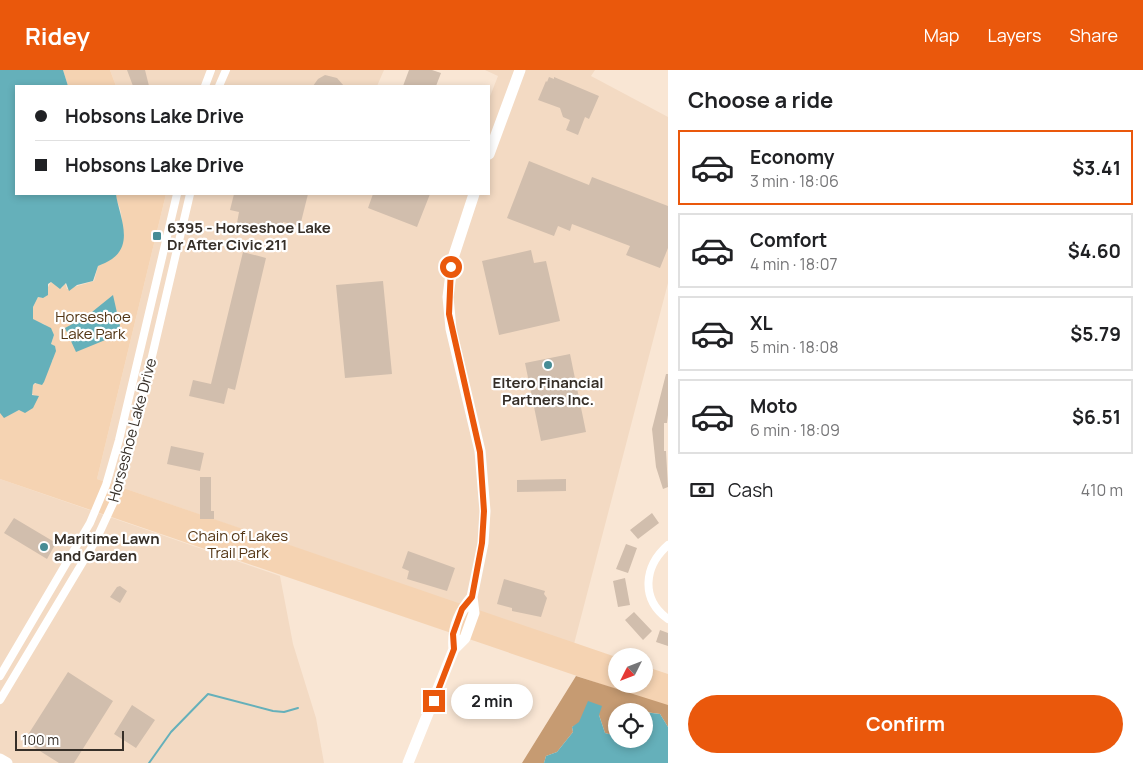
<!DOCTYPE html>
<html lang="en">
<head>
<meta charset="utf-8">
<style>
  :root { --surface:#fff; --page:#f2f2f2; --text:#202124; --muted:#757577; --line:#e0e0e0; --accent:#ea580c }
  body { margin:0; font-family:Manrope,sans-serif; background:var(--page); color:var(--text); height:100vh; display:flex; flex-direction:column; font-size:19px; white-space:nowrap }
  * { box-sizing:border-box; margin:0 }
  p { font-size:16px; color:var(--muted) }
  .icon { flex:none; width:28px; height:28px; fill:none; stroke:currentColor; stroke-width:2; stroke-linecap:round; stroke-linejoin:round }
  .map { position:relative; flex:1; overflow:hidden }
  .side { display:flex; flex-direction:column; background:var(--surface); width:475px }
  .side>* { flex:none }
  .hud { position:absolute; left:15px; top:15px; width:475px; height:110px; border-radius:0px; box-shadow:0 2px 8px #0003; display:grid; align-content:center; height:110px; padding:0 20px; background:var(--surface) }
  .needle { width:32px; rotate:228deg }
  .buttons { position:absolute; left:608px; top:578px; display:grid; gap:10px }
  .buttons a { display:grid; place-items:center; width:45px; height:45px; border-radius:50%; background:var(--surface); box-shadow:0 2px 8px #0003; font-size:25px }
  .scale { position:absolute; left:15px; bottom:12px; width:109px; box-sizing:border-box; padding-left:5px; border:2px solid #362f28; border-top:0; font-size:14px; line-height:18px; white-space:nowrap; color:#362f28; -webkit-text-stroke:4px #fff; paint-order:stroke }
  .end { position:absolute; width:22px; height:22px; margin:-11px; border:6px solid #ea580c; background:#fff; box-shadow:0 0 0 2px #fff }
  .from { border-radius:50% }
  .bubble { position:absolute; height:35px; border-radius:18px; background:var(--surface); box-shadow:0 2px 8px #0003; font-size:16px; font-weight:700; line-height:35px; text-align:center }
  .hud b { display:flex; align-items:center; gap:18px; height:48px; font-size:19px }
  .hud b+b { border-top:1px solid var(--line) }
  .hud i { width:12px; height:12px; background:var(--text) }
  ul { padding:0; list-style:none }
  li { display:flex; align-items:center; gap:15px; height:75px; margin:0 10px 8px; padding:0 10px; border:2px solid var(--line); border-radius:0px }
  li div { flex:1 }
  li b { display:block; font-size:19px }
  li em { font-style:normal; font-weight:700 }
  li.active { border-color:var(--accent) }
  li>.icon { width:45px; height:45px; stroke-width:1.5 }
  h2 { padding:0 20px; font-size:22px; line-height:60px }
  .pay { display:flex; align-items:center; gap:12px; height:55px; padding:0 20px; font-size:19px }
  .pay p { margin-inline-start:auto }
  .button { display:flex; gap:10px; margin-top:auto; padding:10px 20px }
  .button a { flex:1; height:58px; border-radius:30px; background:var(--accent); color:#fff; font-size:20px; font-weight:700; line-height:58px; text-align:center }
  header { display:flex; align-items:center; gap:30px; box-sizing:border-box; height:70px; padding:0 25px; background:var(--accent); color:#fff }
  header strong { font-size:24px }
  nav { display:flex; gap:28px; margin-inline-start:auto; font-size:18px }
  main { display:flex; flex:1; min-height:0 }
  .map>svg:first-child { display:block }
</style>
</head>
<body>
<header>
<strong>Ridey</strong>
<nav><a>Map</a><a>Layers</a><a>Share</a></nav>
</header>
<main>
<div class="map">
<svg width="668" height="693" viewBox="0 0 668 693">
  <rect width="100%" height="100%" fill="#f9e6d4"/>
  <!-- built -->
  <path fill="#f3dac3" d="M110,0H384L377,16H116Z
    M485,0H595L591,6L668,47V213L574,574L97,409L166,124H489V29L498,6Z
    M0,409L280,506L293,574L316,648L324,693H0Z"/>
  <!-- green -->
  <path fill="#f5d3b2" d="M63,0H110L116,16H68Z
    M116,124H166L97,409L616,587V614H644V596L668,604V637L0,409V343C15,347 25,336 36,326L32,324L33,315C51,306 42,304 53,290L51,274L54,265L44,254L36,252L33,249V237L38,227L42,228L51,212L62,218L65,213L67,219L94,211L98,196C127,178 125,175 121,143C120,136 116,132 116,124Z"/>
  <!-- forest -->
  <path fill="#c69b72" d="M576,606L668,635V657L660,644L639,641L625,634L620,641H616V666L605,663L599,645L572,657L573,662L557,682L546,686L544,693H522Z"/>
  <!-- water -->
  <path fill="#65b0ba" d="M0,0H63L68,16H16V124H116C118,143 135,173 112,189C108,192 102,194 98,196L93,211L77,215L69,221L66,213L60,219L51,212L48,214V225L43,228L38,227L33,237V249L51,258L54,265L51,274L55,276L56,281L44,312L42,315L35,313L33,315L32,325L39,326L33,338L25,343L19,340L4,348L0,343Z
    M113,225L120,256L115,266L76,282L65,258L87,246Z
    M588,631L602,636L599,645L605,663L616,666V669H644V642L660,644L668,657V693H544L546,686L557,682L573,662L572,657L579,652Z"/>
  <g fill="none" stroke-linecap="round" stroke-linejoin="round">
    <!-- stream -->
    <path stroke="#65b0ba" stroke-width="2" d="M149,693L171,662L208,624L273,641L284,642L298,638"/>
  </g>
  <!-- building -->
  <path fill="#d1bead" d="M127,0H145L149,16H133Z
    M409,0H432L441,3L436,16H403Z
    M325,5L337,8L344,16H313L318,9Z
    M549,7L554,9V7L599,26L589,49L585,47L578,65L566,60L570,50L563,47L560,38L538,30L546,11L547,12Z
    M529,91L589,115L592,107L668,136V178L660,198L626,185L630,176L572,154L570,161L558,156L554,166L507,148Z
    M234,124H308L300,156L283,152L281,164L237,153L239,142L230,140Z
    M373,124H430L417,157L368,138Z
    M531,180L534,193L546,191L560,251L499,265L482,191Z
    M243,182L266,188L235,320L228,318L224,334L189,326L193,310L211,314Z
    M383,211L392,304L345,308L336,215Z
    M570,284L586,362L541,371L525,293Z
    M666,304H668V345L667,353H664V381H666L668,417L663,419L656,397L652,359Z
    M171,376L204,383L200,401L167,394Z
    M200,407H211V441H214V449H200Z
    M566,409V421L517,422V410Z
    M652,443L659,453L638,469L630,460Z
    M14,448L56,473L47,489L4,463Z
    M626,474L637,478L628,503L616,499Z
    M408,481L455,498L447,521L407,509L409,501L402,498Z
    M625,508L630,535L618,537L613,511Z
    M504,509L545,521L544,524L547,528L541,547L512,541V538L497,534Z
    M120,516L127,521L120,533L110,527L117,517Z
    M634,542L652,561L643,570L625,550Z
    M660,560L668,563V576L656,572Z
    M68,602L113,631L74,693H59L24,671Z
    M132,635L155,650L136,678L114,664Z"/>
  <g fill="none" stroke-linecap="round" stroke-linejoin="round">
    <!-- street -->
    <path stroke="#fff" stroke-width="8" d="M205,16L211,0
      M219,16L226,0
      M668,475C644,496 640,529 668,549
      M0,606L90,453L106,415L119,370L177,124
      M0,630L96,470L115,429L131,376L190,124"/>
    <!-- secondary -->
    <path stroke="#fff" stroke-width="11" d="M489,84L520,0
      M454,579C452,559 458,543 472,527
      M0,689L7,693
      M408,693L454,579L465,568L474,543L472,527L483,473L485,441L480,381L451,259L448,227L453,188L474,124"/>
  </g>
  <g fill="none" stroke-linecap="round" stroke-linejoin="round">
    <!-- route -->
    <path stroke="#ea580c" stroke-width="6" d="M434,631L454,579L453,564L462,539L472,527L482,473L484,441L480,382L449,244L451,197"/>
  </g>
  <!-- markers -->
  <g fill="#468c95" stroke="#fff" stroke-width="2">
    <rect x="152" y="161" width="10" height="10" rx="2.5"/>
    <circle cx="548" cy="295" r="5"/>
    <circle cx="44" cy="477" r="5"/>
  </g>
  <g text-anchor="middle" dominant-baseline="central" stroke-width="4.5" stroke-linejoin="round" paint-order="stroke">
    <!-- poi labels -->
    <g font-size="15" font-weight="bold" fill="#362f28" stroke="#fff" text-anchor="start">
      <text x="167" y="157">6395 - Horseshoe Lake<tspan x="167" dy="17">Dr After Civic 211</tspan></text>
      <text x="548" y="312" text-anchor="middle">Eltero Financial<tspan x="548" dy="17">Partners Inc.</tspan></text>
      <text x="54" y="468">Maritime Lawn<tspan x="54" dy="17">and Garden</tspan></text>
    </g>
    <!-- park labels -->
    <g font-size="15" fill="#523413" stroke="#fff">
      <text x="93" y="246">Horseshoe<tspan x="93" dy="17">Lake Park</tspan></text>
      <text x="238" y="465">Chain of Lakes<tspan x="238" dy="17">Trail Park</tspan></text>
    </g>
    <!-- street labels -->
    <g font-size="15" fill="#362f28" stroke="#fff">
      <text transform="translate(132 360) rotate(-75)">Horseshoe Lake Drive</text>
    </g>
  </g>
</svg>
<div class="buttons">
<a><svg class="needle" viewBox="-14 -14 28 28"><path d="M0-13l5 13h-10z" fill="#e53935"/><path d="M0 13l5-13h-10z" fill="#757577"/></svg></a>
<a><svg class="icon" aria-label="locate" viewBox="0 0 24 24"><circle cx="12" cy="12" r="6"/><path d="M12 2v4M12 18v4M2 12h4M18 12h4"/></svg></a>
</div>
<div class="scale">100 m</div>
<i class="end from" style="left:451px;top:197px"></i>
<i class="end" style="left:434px;top:631px"></i>
<div class="bubble" style="left:451px;top:614px;width:82px">2 min</div>
<div class="hud">
<b><i class="from"></i>Hobsons Lake Drive</b>
<b><i></i>Hobsons Lake Drive</b>
</div>
</div>
<section class="side">
<h2>Choose a ride</h2>
<ul>
<li class="active"><svg class="icon" aria-label="car" viewBox="0 0 24 24"><path d="M5 17H2v-5l4-1 3-4h7l3 4 3 1v5h-3M9 17h6M6 11h13"/><circle cx="7" cy="17" r="2"/><circle cx="17" cy="17" r="2"/></svg><div><b>Economy</b><p>3 min · 18:06</p></div><em>$3.41</em></li>
<li><svg class="icon" aria-label="car" viewBox="0 0 24 24"><path d="M5 17H2v-5l4-1 3-4h7l3 4 3 1v5h-3M9 17h6M6 11h13"/><circle cx="7" cy="17" r="2"/><circle cx="17" cy="17" r="2"/></svg><div><b>Comfort</b><p>4 min · 18:07</p></div><em>$4.60</em></li>
<li><svg class="icon" aria-label="car" viewBox="0 0 24 24"><path d="M5 17H2v-5l4-1 3-4h7l3 4 3 1v5h-3M9 17h6M6 11h13"/><circle cx="7" cy="17" r="2"/><circle cx="17" cy="17" r="2"/></svg><div><b>XL</b><p>5 min · 18:08</p></div><em>$5.79</em></li>
<li><svg class="icon" aria-label="car" viewBox="0 0 24 24"><path d="M5 17H2v-5l4-1 3-4h7l3 4 3 1v5h-3M9 17h6M6 11h13"/><circle cx="7" cy="17" r="2"/><circle cx="17" cy="17" r="2"/></svg><div><b>Moto</b><p>6 min · 18:09</p></div><em>$6.51</em></li>
</ul>
<div class="pay"><svg class="icon" aria-label="cash" viewBox="0 0 24 24"><path d="M3 7h18v10H3z"/><circle cx="12" cy="12" r="2"/></svg>Cash<p>410 m</p></div>
<div class="button"><a>Confirm</a></div>
</section>
</main>
</body>
</html>
